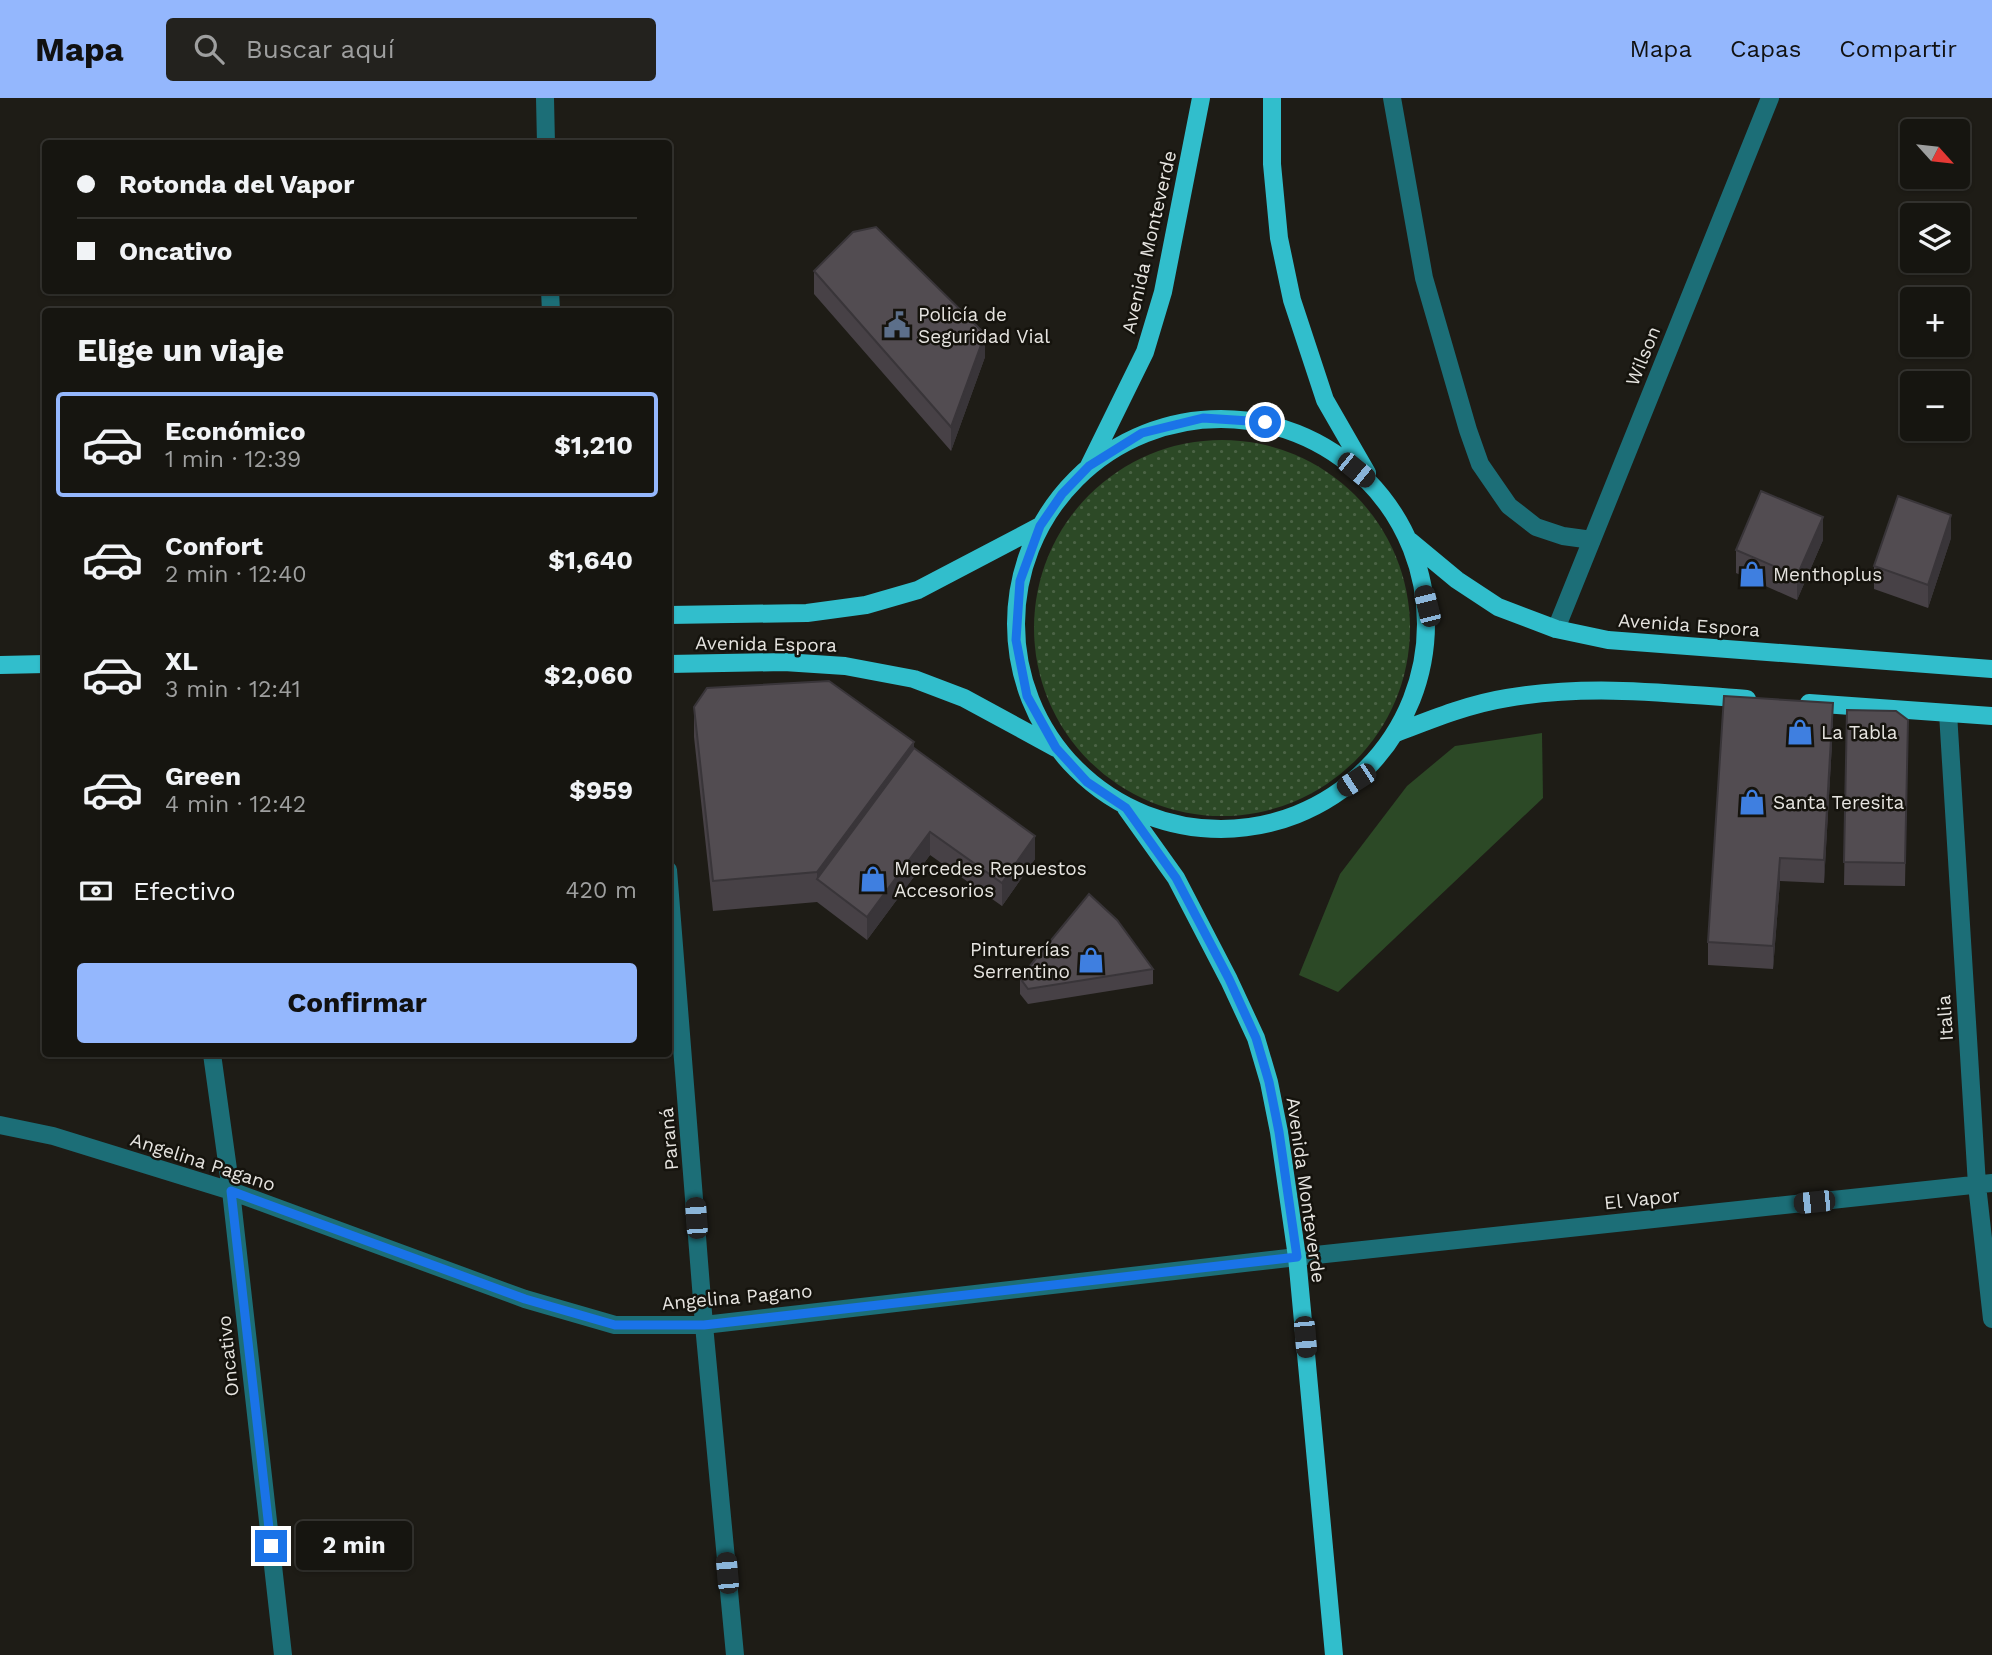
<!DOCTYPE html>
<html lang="es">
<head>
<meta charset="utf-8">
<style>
  :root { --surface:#161510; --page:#23221e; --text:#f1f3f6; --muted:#9e9f9f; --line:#353430; --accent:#94b7fd }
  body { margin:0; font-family:"Work Sans",sans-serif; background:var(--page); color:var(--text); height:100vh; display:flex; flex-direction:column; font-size:26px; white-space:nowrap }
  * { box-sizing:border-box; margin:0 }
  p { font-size:23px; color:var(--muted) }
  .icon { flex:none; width:38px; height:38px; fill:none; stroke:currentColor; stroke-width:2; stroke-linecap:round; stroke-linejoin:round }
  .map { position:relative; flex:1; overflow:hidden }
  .details { position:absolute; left:42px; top:210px; width:630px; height:749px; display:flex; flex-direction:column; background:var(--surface); border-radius:7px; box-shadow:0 2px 5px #0004,0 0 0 2px var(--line) }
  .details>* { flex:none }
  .banner { position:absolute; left:42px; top:42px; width:630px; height:154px; border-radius:7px; box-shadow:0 2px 5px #0004,0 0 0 2px var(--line); display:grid; align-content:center; height:154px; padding:0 35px; background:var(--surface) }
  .needle { width:46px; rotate:117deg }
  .tools { position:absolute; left:1900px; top:21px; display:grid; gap:14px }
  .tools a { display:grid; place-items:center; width:70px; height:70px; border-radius:7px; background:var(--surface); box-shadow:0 2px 5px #0004,0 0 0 2px var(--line); font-size:35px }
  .end { position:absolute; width:32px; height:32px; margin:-16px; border:9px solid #1a73e8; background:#fff; box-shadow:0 0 0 4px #fff }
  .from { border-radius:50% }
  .bubble { position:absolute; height:49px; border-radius:7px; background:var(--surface); box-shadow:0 2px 5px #0004,0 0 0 2px var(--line); font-size:23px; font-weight:700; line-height:49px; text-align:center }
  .car { position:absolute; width:21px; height:42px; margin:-21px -10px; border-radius:9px; box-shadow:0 0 5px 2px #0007; background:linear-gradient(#222 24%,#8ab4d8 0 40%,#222 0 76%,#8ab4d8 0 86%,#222 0) }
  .banner b { display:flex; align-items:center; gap:24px; height:66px; font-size:26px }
  .banner b+b { border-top:2px solid var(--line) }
  .banner i { width:18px; height:18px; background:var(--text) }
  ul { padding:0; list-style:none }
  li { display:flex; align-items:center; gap:21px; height:105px; margin:0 14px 10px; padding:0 21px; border:4px solid transparent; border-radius:7px }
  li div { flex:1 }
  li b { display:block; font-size:26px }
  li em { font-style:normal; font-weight:700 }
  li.selected { border-color:var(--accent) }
  li>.icon { width:63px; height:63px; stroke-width:1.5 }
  h2 { padding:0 35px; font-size:32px; line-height:84px }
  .pay { display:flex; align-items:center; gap:18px; height:77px; padding:0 35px; font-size:26px }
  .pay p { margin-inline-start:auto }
  .action { display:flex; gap:14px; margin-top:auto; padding:14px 35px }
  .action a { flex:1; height:80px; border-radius:7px; background:var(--accent); color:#111; font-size:28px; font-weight:700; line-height:80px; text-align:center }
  header { display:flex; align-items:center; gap:42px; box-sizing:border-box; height:98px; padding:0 35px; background:var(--accent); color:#111 }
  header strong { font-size:33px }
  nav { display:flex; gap:38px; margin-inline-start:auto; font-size:24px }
  .search { width:490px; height:63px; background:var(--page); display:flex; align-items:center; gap:18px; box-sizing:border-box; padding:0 24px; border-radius:7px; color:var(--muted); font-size:26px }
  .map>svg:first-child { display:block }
</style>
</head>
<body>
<header>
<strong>Mapa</strong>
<div class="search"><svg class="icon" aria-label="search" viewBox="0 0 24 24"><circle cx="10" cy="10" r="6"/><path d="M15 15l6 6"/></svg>Buscar aquí</div>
<nav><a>Mapa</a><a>Capas</a><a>Compartir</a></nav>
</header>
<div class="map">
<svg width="1992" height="1557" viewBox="0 0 1992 1557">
  <defs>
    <pattern id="grass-dots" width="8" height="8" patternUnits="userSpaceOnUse" patternTransform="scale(1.75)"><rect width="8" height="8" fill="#2c4926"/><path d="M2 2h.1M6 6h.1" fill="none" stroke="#4b6345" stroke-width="1.8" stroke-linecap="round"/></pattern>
  </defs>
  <rect width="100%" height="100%" fill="#1e1c16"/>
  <!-- grass -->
  <path fill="url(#grass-dots)" d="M1034 530a188 188 0 1 1 376 0a188 188 0 1 1-376 0Z"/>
  <!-- park -->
  <path fill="#2c4926" d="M1542,635L1543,700L1338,894L1299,877L1340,776L1407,688L1455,648Z"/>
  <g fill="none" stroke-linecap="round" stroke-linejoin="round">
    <!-- minor -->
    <path stroke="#1c6e77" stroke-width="18" d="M545,0L546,46
      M1392,0L1424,180L1468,332L1480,366L1509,408L1536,429L1563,438L1592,442
      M550,192L551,214
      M1556,531L1770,0
      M1948,615L1977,1087L1992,1221
      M668,772L704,1227L735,1557
      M212,956L231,1093L283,1557
      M0,1027L53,1038L231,1093L525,1201L615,1227H704L1297,1159L1992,1085"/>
    <!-- major -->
    <path stroke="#31becc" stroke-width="18" d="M1272,0V66L1279,140L1292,202L1325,302L1367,375
      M1016 526a205 205 0 1 1 410 0a205 205 0 1 1-410 0Z
      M1089,368L1145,254L1163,194L1201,0
      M1410,443L1457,482L1498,509L1556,531L1608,542L1992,571
      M668,517L807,515L866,507L918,492L1040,428
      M668,566L784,564L845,568L914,581L964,600L1056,650
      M0,567L46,566
      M1809,605L1992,618
      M1396,635C1432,621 1469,606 1507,600C1587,586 1667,595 1747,601
      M1126,710L1176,780L1229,882L1256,940L1269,984L1279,1034L1297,1159L1334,1557"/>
  </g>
  <!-- wall -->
  <path fill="#474146" d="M814,173L985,259L951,353L814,196Z
    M1951,440L1928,510L1874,491V468Z
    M1823,442L1797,502L1736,475V452Z
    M694,609L914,650L1035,761L1002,808L930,757L867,842L817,804L713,813L694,639Z
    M1847,612L1908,622L1905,788L1844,787Z
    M1833,628L1824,785L1780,783L1773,871L1708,867V844Z
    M1153,871V886L1028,906L1020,896V880Z"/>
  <!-- shaded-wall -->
  <path fill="#393539" d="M985,236V259L951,353V329Z
    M1951,417V440L1928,510V487Z
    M1823,419V442L1797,502V478Z
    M1833,605V628L1824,785V762Z
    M914,644V673L817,781V774Z
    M930,734V757L867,842V819Z
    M1035,738V761L1002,808V785Z
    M1780,760V783L1773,871V848Z"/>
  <!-- building -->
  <path fill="#524c51" stroke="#393539" stroke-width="2" d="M876,129L985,236L951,329L814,173L853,134Z
    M1761,393L1823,419L1797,478L1736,452Z
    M1898,398L1951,417L1928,487L1874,468Z
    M829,583L914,644L817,774L713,783L694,609L707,590Z
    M1724,598L1833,605L1824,762L1780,760L1773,848L1708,844Z
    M1847,612L1896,613L1908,622L1905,765L1844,764Z
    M914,650L1035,738L1002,785L930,734L867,819L817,781Z
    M1089,796L1117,822L1153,871L1028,891L1020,880Z"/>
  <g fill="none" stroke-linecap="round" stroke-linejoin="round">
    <!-- route -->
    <path stroke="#1a73e8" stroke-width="9" d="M271,1448L231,1093L525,1201L615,1227H704L1297,1159L1279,1034L1269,984L1256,940L1229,881L1176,780L1126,710L1087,684L1056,650L1027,598L1016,542L1020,483L1040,428L1062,396L1089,368L1142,335L1203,320L1265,324"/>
  </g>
  <!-- icons -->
  <defs>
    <g id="civic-bare" transform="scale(2.1)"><path d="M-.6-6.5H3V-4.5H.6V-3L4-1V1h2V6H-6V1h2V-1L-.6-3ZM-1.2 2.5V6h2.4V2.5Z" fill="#5c6f8a" stroke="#15130d" stroke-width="2.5" paint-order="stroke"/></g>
    <g id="shop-bare" transform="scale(2.1)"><path d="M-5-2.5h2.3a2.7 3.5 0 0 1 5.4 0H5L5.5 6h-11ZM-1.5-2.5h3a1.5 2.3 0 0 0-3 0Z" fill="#3f7fe0" stroke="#15130d" stroke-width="2.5" paint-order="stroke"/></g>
  </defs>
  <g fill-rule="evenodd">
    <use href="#civic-bare" x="897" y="227"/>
    <use href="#shop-bare" x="1752" y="476"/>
    <use href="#shop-bare" x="1800" y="634"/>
    <use href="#shop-bare" x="1752" y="704"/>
    <use href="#shop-bare" x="873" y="781"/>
    <use href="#shop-bare" x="1091" y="862"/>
  </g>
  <g text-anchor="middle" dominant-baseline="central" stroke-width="5" stroke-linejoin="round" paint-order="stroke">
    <!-- street labels -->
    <g font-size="19" fill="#e6e4e0" stroke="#15130d">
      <text transform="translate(1149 144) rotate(-77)">Avenida Monteverde</text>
      <text transform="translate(1643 258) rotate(-68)">Wilson</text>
      <text transform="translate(1689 527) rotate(4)">Avenida Espora</text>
      <text transform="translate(766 546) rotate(1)">Avenida Espora</text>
      <text transform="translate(1945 920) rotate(-94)">Italia</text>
      <text transform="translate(669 1041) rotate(-95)">Paraná</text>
      <text transform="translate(203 1064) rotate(18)">Angelina Pagano</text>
      <text transform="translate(1306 1092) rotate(82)">Avenida Monteverde</text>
      <text transform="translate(1642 1101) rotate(-6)">El Vapor</text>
      <text transform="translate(737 1199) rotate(-5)">Angelina Pagano</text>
      <text transform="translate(228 1258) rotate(-96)">Oncativo</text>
    </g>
    <!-- poi labels -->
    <g font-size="19" fill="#e6e4e0" stroke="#15130d" text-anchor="start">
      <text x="918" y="216">Policía de<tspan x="918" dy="22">Seguridad Vial</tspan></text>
      <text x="1773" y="476">Menthoplus</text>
      <text x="1821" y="634">La Tabla</text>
      <text x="1773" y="704">Santa Teresita</text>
      <text x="894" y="770">Mercedes Repuestos<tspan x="894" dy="22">Accesorios</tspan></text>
      <text x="1070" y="851" text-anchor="end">Pinturerías<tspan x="1070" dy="22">Serrentino</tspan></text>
    </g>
  </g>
</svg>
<div class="tools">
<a><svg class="needle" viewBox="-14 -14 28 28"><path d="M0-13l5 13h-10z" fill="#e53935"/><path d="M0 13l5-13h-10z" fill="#9e9f9f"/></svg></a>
<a><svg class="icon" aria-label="layers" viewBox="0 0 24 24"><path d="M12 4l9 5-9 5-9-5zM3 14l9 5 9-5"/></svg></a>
<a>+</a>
<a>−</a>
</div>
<i class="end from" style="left:1265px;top:324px"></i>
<i class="end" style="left:271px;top:1448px"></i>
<div class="bubble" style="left:296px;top:1423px;width:116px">2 min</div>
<i class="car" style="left:1356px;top:372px;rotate:129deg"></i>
<i class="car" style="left:1427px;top:508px;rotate:346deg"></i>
<i class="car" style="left:1356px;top:682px;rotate:237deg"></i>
<i class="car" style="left:1814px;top:1104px;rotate:264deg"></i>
<i class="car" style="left:696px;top:1120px;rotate:356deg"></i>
<i class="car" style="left:1305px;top:1239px;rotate:175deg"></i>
<i class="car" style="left:727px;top:1475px;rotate:355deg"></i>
<div class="banner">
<b><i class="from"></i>Rotonda del Vapor</b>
<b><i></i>Oncativo</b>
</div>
<section class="details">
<h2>Elige un viaje</h2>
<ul>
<li class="selected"><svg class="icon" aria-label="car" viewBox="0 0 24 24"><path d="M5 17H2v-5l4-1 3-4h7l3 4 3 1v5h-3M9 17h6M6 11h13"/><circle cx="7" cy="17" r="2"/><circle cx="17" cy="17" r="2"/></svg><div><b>Económico</b><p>1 min · 12:39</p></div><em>$1,210</em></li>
<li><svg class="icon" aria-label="car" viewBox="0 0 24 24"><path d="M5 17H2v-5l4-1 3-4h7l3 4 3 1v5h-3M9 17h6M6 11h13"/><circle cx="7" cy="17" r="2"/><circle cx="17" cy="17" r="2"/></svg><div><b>Confort</b><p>2 min · 12:40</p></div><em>$1,640</em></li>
<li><svg class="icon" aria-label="car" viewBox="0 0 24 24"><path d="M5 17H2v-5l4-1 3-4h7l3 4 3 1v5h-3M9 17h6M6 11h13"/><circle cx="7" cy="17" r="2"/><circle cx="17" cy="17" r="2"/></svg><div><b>XL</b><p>3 min · 12:41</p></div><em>$2,060</em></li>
<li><svg class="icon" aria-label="car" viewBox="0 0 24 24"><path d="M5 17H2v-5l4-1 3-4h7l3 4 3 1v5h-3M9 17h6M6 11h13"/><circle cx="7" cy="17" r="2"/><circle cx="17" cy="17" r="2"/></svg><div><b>Green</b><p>4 min · 12:42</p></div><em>$959</em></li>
</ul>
<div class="pay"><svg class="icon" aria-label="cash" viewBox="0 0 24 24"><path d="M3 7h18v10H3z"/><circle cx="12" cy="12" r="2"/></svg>Efectivo<p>420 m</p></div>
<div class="action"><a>Confirmar</a></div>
</section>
</div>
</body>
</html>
